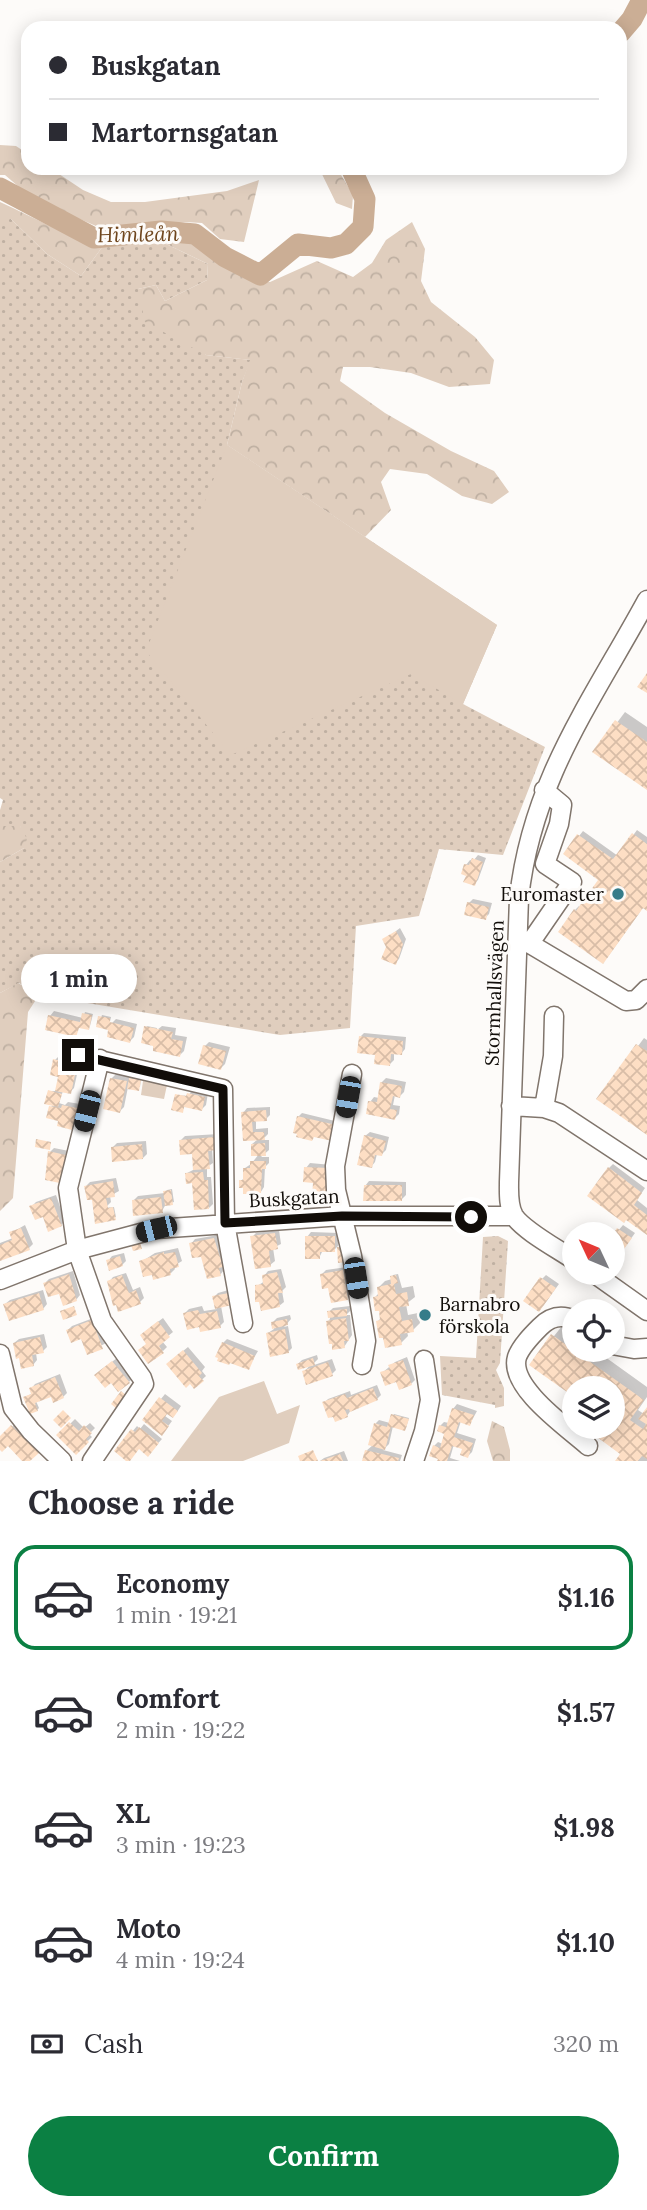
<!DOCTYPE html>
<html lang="en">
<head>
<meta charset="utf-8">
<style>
  :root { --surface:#fff; --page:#f2f2f3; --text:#2b2b33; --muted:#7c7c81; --line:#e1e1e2; --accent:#0b8043 }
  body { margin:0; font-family:Lora,serif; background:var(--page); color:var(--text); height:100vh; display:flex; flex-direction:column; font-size:26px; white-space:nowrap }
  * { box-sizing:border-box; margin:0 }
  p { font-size:23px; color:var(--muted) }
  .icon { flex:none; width:38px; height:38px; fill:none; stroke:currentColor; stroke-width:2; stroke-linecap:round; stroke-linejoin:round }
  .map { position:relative; height:1461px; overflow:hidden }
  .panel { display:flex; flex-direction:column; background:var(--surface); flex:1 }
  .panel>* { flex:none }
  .top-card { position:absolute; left:21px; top:21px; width:606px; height:154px; border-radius:21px; box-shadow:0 4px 18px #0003; display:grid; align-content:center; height:154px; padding:0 28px; background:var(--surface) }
  .needle { width:46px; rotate:314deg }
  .fabs { position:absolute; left:562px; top:1222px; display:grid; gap:14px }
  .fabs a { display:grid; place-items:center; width:63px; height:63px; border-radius:50%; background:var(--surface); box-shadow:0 4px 18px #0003; font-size:35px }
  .end { position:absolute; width:32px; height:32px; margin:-16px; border:9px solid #110d09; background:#fff; box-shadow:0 0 0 4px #fff }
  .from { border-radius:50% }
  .bubble { position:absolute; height:49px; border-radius:24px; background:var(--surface); box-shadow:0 4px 18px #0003; font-size:23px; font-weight:800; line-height:49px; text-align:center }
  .car { position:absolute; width:21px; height:42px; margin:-21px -10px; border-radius:9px; box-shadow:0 0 5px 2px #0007; background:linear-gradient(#222 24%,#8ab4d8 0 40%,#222 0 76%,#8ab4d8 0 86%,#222 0) }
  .top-card b { display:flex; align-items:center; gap:24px; height:66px; font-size:26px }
  .top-card b+b { border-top:2px solid var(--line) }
  .top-card i { width:18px; height:18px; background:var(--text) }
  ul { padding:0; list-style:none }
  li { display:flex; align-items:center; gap:21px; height:105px; margin:0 14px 10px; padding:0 14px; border:4px solid transparent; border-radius:21px }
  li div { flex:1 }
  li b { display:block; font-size:26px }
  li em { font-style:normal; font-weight:800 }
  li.active { border-color:var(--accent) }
  li>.icon { width:63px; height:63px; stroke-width:1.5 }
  h2 { padding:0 28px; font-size:32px; line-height:84px }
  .pay { display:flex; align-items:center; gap:18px; height:77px; padding:0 28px; font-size:26px }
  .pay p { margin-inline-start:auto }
  .primary-button { display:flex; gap:14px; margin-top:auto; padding:14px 28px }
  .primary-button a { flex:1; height:80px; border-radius:42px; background:var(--accent); color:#fff; font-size:28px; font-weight:800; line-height:80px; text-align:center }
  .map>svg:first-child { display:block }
</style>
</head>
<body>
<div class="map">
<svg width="647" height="1461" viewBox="0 0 647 1461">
  <defs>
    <pattern id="grass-dots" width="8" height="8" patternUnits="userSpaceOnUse" patternTransform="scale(1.75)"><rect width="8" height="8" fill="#e0cebe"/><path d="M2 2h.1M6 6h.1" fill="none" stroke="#bfb0a2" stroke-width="1.8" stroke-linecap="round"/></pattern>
    <pattern id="forest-crowns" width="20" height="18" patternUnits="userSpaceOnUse" patternTransform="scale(1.75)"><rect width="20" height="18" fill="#e0cebe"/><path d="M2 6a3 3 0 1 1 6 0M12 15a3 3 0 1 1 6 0" fill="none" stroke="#bfb0a2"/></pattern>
    <pattern id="building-cross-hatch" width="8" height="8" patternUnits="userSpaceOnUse" patternTransform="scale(1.75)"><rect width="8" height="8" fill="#fddec4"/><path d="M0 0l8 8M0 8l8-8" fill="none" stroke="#d8bda7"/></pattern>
  </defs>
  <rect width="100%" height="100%" fill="#fdfbf9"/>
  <!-- grass -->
  <path fill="url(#grass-dots)" d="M0,219H11L47,254L81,276L103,246L164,243L208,264L207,280L165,301L156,285L138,289L206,355L251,360L242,382L227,445L497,625L463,704L545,747L503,855L439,849L419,916L356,926L350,1028L280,1035L39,995L19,983L0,993V862L24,848L20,826H0V810L3,800L0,798Z
    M498,1236L508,1241L500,1363L496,1370L504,1388V1406L495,1408V1405L442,1395L440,1356L476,1358L483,1237Z"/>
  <!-- forest -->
  <path fill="url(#forest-crowns)" d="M0,145L16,146L28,154V168H50L83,190L111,202H145L227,191L259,180L244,242L220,239L202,223L185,222L134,228L103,229L33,199L5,175H0Z
    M319,168H337L353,195L352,209L336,203Z
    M0,202C35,218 66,236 103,246L81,276L47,254L11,219H0Z
    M412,222L425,249L421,281L431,302L475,337L494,360L490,384L449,387L411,373L370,367H343L340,381L385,413L451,451L494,471L509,492L492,504L462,496L427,474L390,469L381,482L391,510L365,537L227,445L242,382L250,360L206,355L145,322L138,289L156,285L165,301L207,280L208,264L164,243L188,239L246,278L270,282L317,261L353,277L372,263L386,240Z
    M0,826H20L27,839L24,848L0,862Z
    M18,983L39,995L28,1012L13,1198L0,1211V993Z
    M492,1421L504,1427L510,1450V1461H493L487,1441Z"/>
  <!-- green -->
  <path fill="#e0cebe" d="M227,445L497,625L463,704L411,674L231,755L146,651Z
    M143,1081L167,1085L164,1099L141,1095Z
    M264,1381L277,1414L300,1405L289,1443L243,1461H171L219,1397Z"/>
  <!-- shadow -->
  <path fill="#0003" d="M625,712L647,727V788L595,752Z
    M637,830L647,837V909L644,906L607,958L575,910L579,906L581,908L601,879L565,854L583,831L618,856Z
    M478,855L486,858L478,880L474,884L468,875L466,865L470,860L473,861Z
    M473,899L492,903L489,914L485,918L469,903Z
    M400,928L406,939L399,959L395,963L384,940Z
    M54,1011L83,1018L85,1012L93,1014L90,1026H80L75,1035L50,1016Z
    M102,1015L111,1017L109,1026L116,1019L137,1024L134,1037L130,1041L109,1036L112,1024L107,1028L98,1026Z
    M147,1026L157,1028V1030L162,1026L176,1028L175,1035L187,1037L184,1051L180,1055L146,1027Z
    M364,1033L406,1037L405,1049L401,1054L394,1053V1060L390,1064L360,1037Z
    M644,1038L647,1040V1133L599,1099Z
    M209,1042L230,1047L225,1064L221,1068L205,1046Z
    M59,1056L80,1061L74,1088L70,1092L63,1091L59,1103L65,1105L68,1102L80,1104L76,1124L72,1128L60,1120L51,1107L54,1104L49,1091H57L61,1076L55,1060Z
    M116,1074L141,1079L140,1087H128L124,1107L120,1111L112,1078Z
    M386,1078L406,1082L404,1092L400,1096L395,1095L393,1105L400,1106L399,1114L395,1118L370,1102L374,1097L379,1098L382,1082Z
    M193,1089L208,1093L206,1105L202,1109L184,1106V1109L176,1095L188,1096Z
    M270,1107V1115L266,1119L256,1120V1129L268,1128V1134L262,1140H269V1150L261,1157H269V1163L265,1167L264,1187L257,1198L241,1181L245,1177V1168L251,1164L259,1154L252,1144L258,1139H245L243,1113L247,1108Z
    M302,1113L339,1122L335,1135L298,1117Z
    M370,1132L389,1137L386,1150L382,1154H377L375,1162L371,1167L365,1136Z
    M219,1134L212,1149L213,1163L207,1167V1177H211L213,1204L209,1208L187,1173L195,1169L194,1152L181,1140L185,1136Z
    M146,1141L147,1154L143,1158L113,1147L117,1143Z
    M54,1148L69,1151L64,1177L60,1181L50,1152Z
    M310,1163L332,1165L331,1192L326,1196L306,1168Z
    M613,1164L645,1188L637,1200L647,1208V1233L609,1168Z
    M116,1178L119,1191L110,1196L111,1202L105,1208L114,1207L116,1217L96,1222L93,1198H88L86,1186L90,1182Z
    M369,1181L406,1182V1195L401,1200L365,1186Z
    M172,1189L174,1202L166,1204L162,1211L134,1200L138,1196L165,1193L167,1190Z
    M56,1195L65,1221L61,1225L31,1207L36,1202Z
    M25,1225L33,1244L29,1248L0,1259V1243L13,1238L11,1233Z
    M623,1225L635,1233L620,1254L612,1238Z
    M279,1230L281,1244L273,1248L275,1261L270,1265L252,1237L256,1233Z
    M311,1232L339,1233L338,1246L334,1250H323L319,1258L307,1237Z
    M218,1235L226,1262L223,1264L224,1270L220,1275L191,1244L195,1239Z
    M178,1248L182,1261L174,1266L175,1269L170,1274L141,1262L155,1253Z
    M124,1253L126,1261L122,1265L108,1261L112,1256Z
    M347,1267L352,1294L347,1299L329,1286L321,1275L326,1270Z
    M281,1269L286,1287L282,1291L284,1302L279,1306L257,1286L265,1281L264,1276L268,1271Z
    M73,1271L80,1295L76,1300L45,1283L49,1279Z
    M126,1273L133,1290L140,1287L144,1298L140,1302L109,1282L113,1277Z
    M398,1274L402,1288L413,1286L415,1297L406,1304L408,1315L418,1313L420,1323L413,1330L407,1331L408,1336L401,1343L378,1321L382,1317L375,1297L380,1292L379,1287L385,1281L392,1279L393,1275Z
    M546,1275L559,1284L543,1306L542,1279Z
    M232,1289L221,1306L224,1322L220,1326L200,1325L185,1313L189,1309L202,1306L204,1311L217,1309L214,1297L218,1293Z
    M43,1290L47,1304L43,1309L5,1304L10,1300Z
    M350,1306L351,1310L346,1315H350L352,1335L344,1347L328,1321L330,1319L329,1312L333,1308Z
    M290,1315L291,1319L284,1327L288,1326L292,1348L288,1352L268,1333L274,1329L273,1322L277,1318Z
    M96,1317L106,1343L88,1353L82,1337L68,1330L72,1326Z
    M163,1318L173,1332L162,1341L167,1347L163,1351L148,1343L146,1331Z
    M562,1326L574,1335V1349H594L647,1387V1397L638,1410L644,1414L647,1410V1461H617L622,1453L612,1426V1388H574V1394L532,1364Z
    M44,1334L47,1347L43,1351L36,1353L37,1360L33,1365L14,1343L19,1339Z
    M227,1339L258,1351L248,1368L223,1343Z
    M188,1347L205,1367L202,1371L206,1376L195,1386L172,1360Z
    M317,1355L318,1359L311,1366L332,1359L336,1370L332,1374L304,1372L311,1364H298L302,1360Z
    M407,1357L415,1380L411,1384L382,1373L395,1362Z
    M117,1358L133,1378L129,1382L100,1371Z
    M60,1374L67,1393L63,1397L52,1395L36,1401L39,1408L37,1410L27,1396L33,1393L31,1389L35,1384Z
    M377,1385L381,1395L377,1399L351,1410L347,1416L324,1403L328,1399L350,1391L351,1395Z
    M165,1394L181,1406L177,1412H168L165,1416L172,1421L166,1429L144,1420Z
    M457,1404L477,1411L470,1424L461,1421L457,1433L476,1439L472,1452L468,1456L464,1448L454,1444L450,1458L460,1461H439L434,1446L438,1442L443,1444L447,1433L440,1426L444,1422L449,1423L453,1409Z
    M394,1414L409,1418L406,1428L393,1426L389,1444L383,1450L402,1455L400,1461H364L366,1451L373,1445L375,1424L379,1420L390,1423Z
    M75,1419L84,1428L90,1423L95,1428L89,1434L92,1437L76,1452L59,1435Z
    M16,1423L41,1447L28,1461H25L8,1444L0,1448V1439Z
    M144,1424L162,1439L152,1450L140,1447L116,1451L137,1426L140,1429Z
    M344,1451L348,1461H320L324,1458Z"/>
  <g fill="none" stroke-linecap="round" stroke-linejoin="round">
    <!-- river -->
    <path stroke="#cbae95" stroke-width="21" d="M620,33L632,19L642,0
      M0,188L94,238L161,231L195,234L225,257L260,275L298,244L331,248L346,244L363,227L365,199L351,168"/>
  </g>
  <!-- building -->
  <path fill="url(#building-cross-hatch)" d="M647,673V693L637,687Z
    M615,720L647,742V790L592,752Z
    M632,833L647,844V911L643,908L603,964L558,932L574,909L576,911L598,880L563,854L577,834L613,859Z
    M472,858L483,862L475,886L463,882L466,876L461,874L464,864L469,865Z
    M467,902L489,907L486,920L464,915Z
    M396,931L403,944L396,965L381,959L386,947L382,939Z
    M82,1013L92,1015L89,1030L79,1028L76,1037L45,1030L48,1015L80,1022Z
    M98,1016L110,1018V1022L134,1028L130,1043L107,1037L108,1030L96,1027Z
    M144,1026L173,1032L171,1039L183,1041L180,1057L153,1051V1046L141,1043Z
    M359,1036L403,1041L402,1055L391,1054L390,1066L374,1064L375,1055L357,1053Z
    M636,1044L647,1051V1135L596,1099Z
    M203,1045L226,1051L221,1070L198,1064Z
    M53,1059L77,1065L71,1094L55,1091L58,1077L50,1075Z
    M110,1078L127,1081L120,1113L103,1109Z
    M129,1078L141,1080L139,1091L127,1089Z
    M380,1082L402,1086L400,1098L393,1096L390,1109L397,1110L395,1120L366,1114L368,1101L377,1102Z
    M48,1090L62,1094L58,1107L44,1104Z
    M187,1093L205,1097L202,1111L184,1107L183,1113L171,1110L175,1094L186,1096Z
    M62,1105L77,1108L72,1130L57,1126L58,1121L46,1118L49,1106L61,1108Z
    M266,1110L267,1121L252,1122L253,1132H264L265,1140L243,1141L241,1112Z
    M297,1116L336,1125L332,1141L314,1137L312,1141L296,1137L297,1134L293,1133Z
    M364,1135L386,1141L382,1156L375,1155L372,1168L357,1165Z
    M215,1137L216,1150L208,1151L210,1169L193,1170L192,1154L180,1155L179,1140Z
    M36,1139L51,1142L50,1150L35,1147Z
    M265,1143L266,1156H251V1144Z
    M142,1144L143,1159L112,1162L111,1147Z
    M48,1151L66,1155L60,1183L45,1180Z
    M250,1161H266V1169H262L261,1193H258V1200H248V1194H243V1188H239V1180H243V1168H250Z
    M304,1167L329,1168L327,1198L312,1197L313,1183L303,1182Z
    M608,1167L642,1193L634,1205L647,1215V1235L626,1220L624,1223L587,1196Z
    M203,1172L204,1180H208L209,1209L194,1210L192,1183L186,1184L185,1173Z
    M113,1181L115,1197L106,1198L108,1208L113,1207L116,1220L95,1224L92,1200H87L84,1186Z
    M364,1185H402V1201H363Z
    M171,1190L173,1205L165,1206L163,1191Z
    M161,1197L163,1213L133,1216L132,1200Z
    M51,1198L62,1226L48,1232L43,1217L35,1220L29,1206Z
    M21,1228L30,1250L0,1261V1245L12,1240L9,1232Z
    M617,1228L632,1238L616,1260L612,1257V1235Z
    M275,1233L278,1249L269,1251L271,1267L255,1269L250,1236Z
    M305,1236H335V1252H320V1259H305Z
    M214,1238L223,1267L219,1268L221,1276L207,1279L201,1257L192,1258L189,1243Z
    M140,1242L142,1249L133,1251L131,1245Z
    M337,1247H346L347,1262L338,1263Z
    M164,1252V1254L175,1252L179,1267L170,1269L171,1275L153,1280L152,1275L143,1277L139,1261Z
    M120,1256L123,1266L109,1271L106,1260Z
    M343,1270L348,1300L331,1303L328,1288L322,1289L320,1274Z
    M277,1272L283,1293H278L280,1307L261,1311L259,1302H255V1285L263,1284L262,1275Z
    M69,1274L77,1301L63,1306L59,1294L48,1297L43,1283Z
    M122,1275L129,1293L136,1290L141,1304L118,1312L116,1305L113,1306L107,1281Z
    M396,1275L398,1283L394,1284L396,1294L407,1292L409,1306L399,1307L402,1321L412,1319L414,1332L400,1334L402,1345L385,1348L383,1338H379L376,1321L380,1320L379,1311H375L373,1297L378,1296L377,1287L391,1284L390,1276Z
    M540,1277L556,1288L539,1312L523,1301Z
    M39,1293L44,1310L9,1321L3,1304Z
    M229,1293L232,1305L215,1309L212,1296Z
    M74,1306L77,1315L63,1320L60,1311Z
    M347,1309V1316L328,1318L327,1311Z
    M198,1310L200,1314L217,1311L221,1328L200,1332L199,1327L187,1330L183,1313Z
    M346,1318L349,1341H344L345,1348L332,1350V1344H329L326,1321Z
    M287,1319L288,1325L272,1329L271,1322Z
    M92,1320L103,1349L87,1355L81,1339L71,1343L66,1330Z
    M158,1321L170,1337L159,1346L164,1353L148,1364L138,1350L146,1344L140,1335Z
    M285,1329L289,1353L270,1357L266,1333Z
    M551,1334L644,1400L630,1420L643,1429L646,1424L638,1419L647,1407V1459L642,1456L638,1461H615L620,1454L582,1426H612V1388H574V1397L529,1365Z
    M40,1337L44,1353L32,1355L34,1366L21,1369L19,1358L16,1359L13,1343Z
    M222,1342L255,1356L249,1370L230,1363L229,1365L217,1361L218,1358L215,1357Z
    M183,1350L202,1373L199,1376L204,1381L194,1389L190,1384L186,1388L166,1364Z
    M313,1358L315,1365L298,1370L296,1364Z
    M403,1360L412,1385L399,1390L396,1382L385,1386L380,1372L390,1369L388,1365Z
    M112,1361L130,1383L118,1392L111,1383L105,1388L94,1375Z
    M328,1362L333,1376L306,1385L302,1371Z
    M55,1377L64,1398L53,1403L51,1397L35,1403L38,1411L30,1414L23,1397L31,1394L29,1388Z
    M373,1388L378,1400L350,1412L349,1409L345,1410L348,1417L335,1422L333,1417L328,1418L322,1402L345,1394L347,1398Z
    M121,1391L127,1396L117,1409L111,1404Z
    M159,1397L178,1411L173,1418L167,1414L162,1421L169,1426L162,1436L142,1420Z
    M452,1408L474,1415L470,1426L459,1422L454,1437L473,1443L468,1458L460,1455L462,1449L452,1446L447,1461H437L438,1459L429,1456L433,1445L440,1448L444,1434L437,1431L439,1425L446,1427Z
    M63,1410L71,1418L61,1428L53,1420Z
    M391,1414L409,1419L405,1431L391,1427L385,1450L368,1445L374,1423L387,1427Z
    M69,1422L79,1431L84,1425L92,1433L86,1439L89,1442L76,1455L56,1435Z
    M11,1425L39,1453L30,1461H22L8,1446L2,1452L0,1450V1436Z
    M139,1427L159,1443L148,1457L139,1449L130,1461H126L114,1451L131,1429L135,1432Z
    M313,1450L318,1461H300L298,1456Z
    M365,1450L399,1458L398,1461H362Z
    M340,1454L343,1461H320Z"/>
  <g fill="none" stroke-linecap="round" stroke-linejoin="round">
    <!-- minor casing -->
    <g stroke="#80756c" stroke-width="21">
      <path id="minor" d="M520,938L626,1001L636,1000L647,989
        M530,943L572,882L545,864L559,824L562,805L544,790
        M78,1055L223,1089L225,1223L243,1323
        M352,1074L335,1166L336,1190L352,1256L366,1341L362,1365
        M511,1106L544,1108L559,1113L647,1171
        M544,1108L553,1056L554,1016
        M574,1260C558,1249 524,1231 514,1216C508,1206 509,1192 509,1182L519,898C532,780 592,701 647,600
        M592,1272L647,1311
        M0,1280L77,1250L156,1229L342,1216H514
        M574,1320C561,1314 550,1317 540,1327C532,1335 521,1346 517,1357C508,1387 568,1428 588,1446
        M612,1345L634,1349L647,1348
        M0,1354L13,1408L31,1431L62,1461
        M92,1461L144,1384L142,1378L102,1321L77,1250L68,1188L100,1059
        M414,1461L424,1431L430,1400L424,1360"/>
    </g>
    <!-- minor -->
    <use href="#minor" stroke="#fff" stroke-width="18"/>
  </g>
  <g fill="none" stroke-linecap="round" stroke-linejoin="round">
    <!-- route -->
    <path stroke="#110d09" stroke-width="9" d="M78,1055L223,1089L225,1223L342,1216L471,1217"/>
  </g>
  <!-- markers -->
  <g fill="#367c89" stroke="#fdfbf9" stroke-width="2.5">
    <circle cx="618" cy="894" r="7"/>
    <circle cx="425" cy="1315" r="7"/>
  </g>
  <g text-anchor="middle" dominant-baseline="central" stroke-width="6" stroke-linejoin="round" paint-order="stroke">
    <!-- poi labels -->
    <g font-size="19" fill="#110d09" stroke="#fdfbf9" text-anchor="end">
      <text x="604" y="894">Euromaster</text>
      <text x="439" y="1304" text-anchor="start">Barnabro<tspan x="439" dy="22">förskola</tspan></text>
    </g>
    <!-- street labels -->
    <g font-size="19" fill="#110d09" stroke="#fdfbf9">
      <text transform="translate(494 993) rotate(-88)">Stormhallsvägen</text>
      <text transform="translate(294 1198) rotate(-3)">Buskgatan</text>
    </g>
    <!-- water labels -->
    <g font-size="21" font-style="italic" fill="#6f461e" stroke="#fdfbf9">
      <text transform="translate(138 234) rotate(-1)">Himleån</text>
    </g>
  </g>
</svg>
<div class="fabs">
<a><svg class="needle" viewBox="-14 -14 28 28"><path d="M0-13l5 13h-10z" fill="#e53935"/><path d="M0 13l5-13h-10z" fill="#7c7c81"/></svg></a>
<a><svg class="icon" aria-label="locate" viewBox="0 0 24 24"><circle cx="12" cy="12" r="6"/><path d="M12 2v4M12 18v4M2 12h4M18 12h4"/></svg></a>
<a><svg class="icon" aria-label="layers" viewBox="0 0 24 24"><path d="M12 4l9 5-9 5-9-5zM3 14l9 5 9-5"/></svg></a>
</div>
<i class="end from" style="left:471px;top:1217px"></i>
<i class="end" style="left:78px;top:1055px"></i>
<div class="bubble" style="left:21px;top:954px;width:116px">1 min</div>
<i class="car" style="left:348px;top:1097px;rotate:190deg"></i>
<i class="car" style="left:87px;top:1111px;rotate:194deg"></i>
<i class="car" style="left:156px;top:1229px;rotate:256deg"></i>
<i class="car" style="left:356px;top:1278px;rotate:171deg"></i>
<div class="top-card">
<b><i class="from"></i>Buskgatan</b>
<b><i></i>Martornsgatan</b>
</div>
</div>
<section class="panel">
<h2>Choose a ride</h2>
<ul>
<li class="active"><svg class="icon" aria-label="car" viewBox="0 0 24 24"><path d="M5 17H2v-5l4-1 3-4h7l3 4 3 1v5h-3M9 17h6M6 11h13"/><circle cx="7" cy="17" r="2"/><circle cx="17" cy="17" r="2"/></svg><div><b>Economy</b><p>1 min · 19:21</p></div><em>$1.16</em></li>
<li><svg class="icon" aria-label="car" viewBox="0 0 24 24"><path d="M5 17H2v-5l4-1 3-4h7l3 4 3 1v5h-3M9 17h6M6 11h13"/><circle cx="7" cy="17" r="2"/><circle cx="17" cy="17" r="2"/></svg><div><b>Comfort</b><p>2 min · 19:22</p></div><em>$1.57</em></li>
<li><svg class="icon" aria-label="car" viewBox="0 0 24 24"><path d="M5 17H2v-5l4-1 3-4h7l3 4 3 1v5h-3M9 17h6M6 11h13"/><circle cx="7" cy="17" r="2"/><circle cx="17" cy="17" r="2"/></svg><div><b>XL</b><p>3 min · 19:23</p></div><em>$1.98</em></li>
<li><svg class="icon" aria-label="car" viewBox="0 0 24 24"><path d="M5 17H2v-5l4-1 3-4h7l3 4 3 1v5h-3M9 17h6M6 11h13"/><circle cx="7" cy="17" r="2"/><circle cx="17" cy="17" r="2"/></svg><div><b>Moto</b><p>4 min · 19:24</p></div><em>$1.10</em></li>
</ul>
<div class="pay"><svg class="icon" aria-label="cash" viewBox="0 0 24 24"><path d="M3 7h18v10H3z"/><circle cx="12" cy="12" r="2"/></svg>Cash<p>320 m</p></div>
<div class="primary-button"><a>Confirm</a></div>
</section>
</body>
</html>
